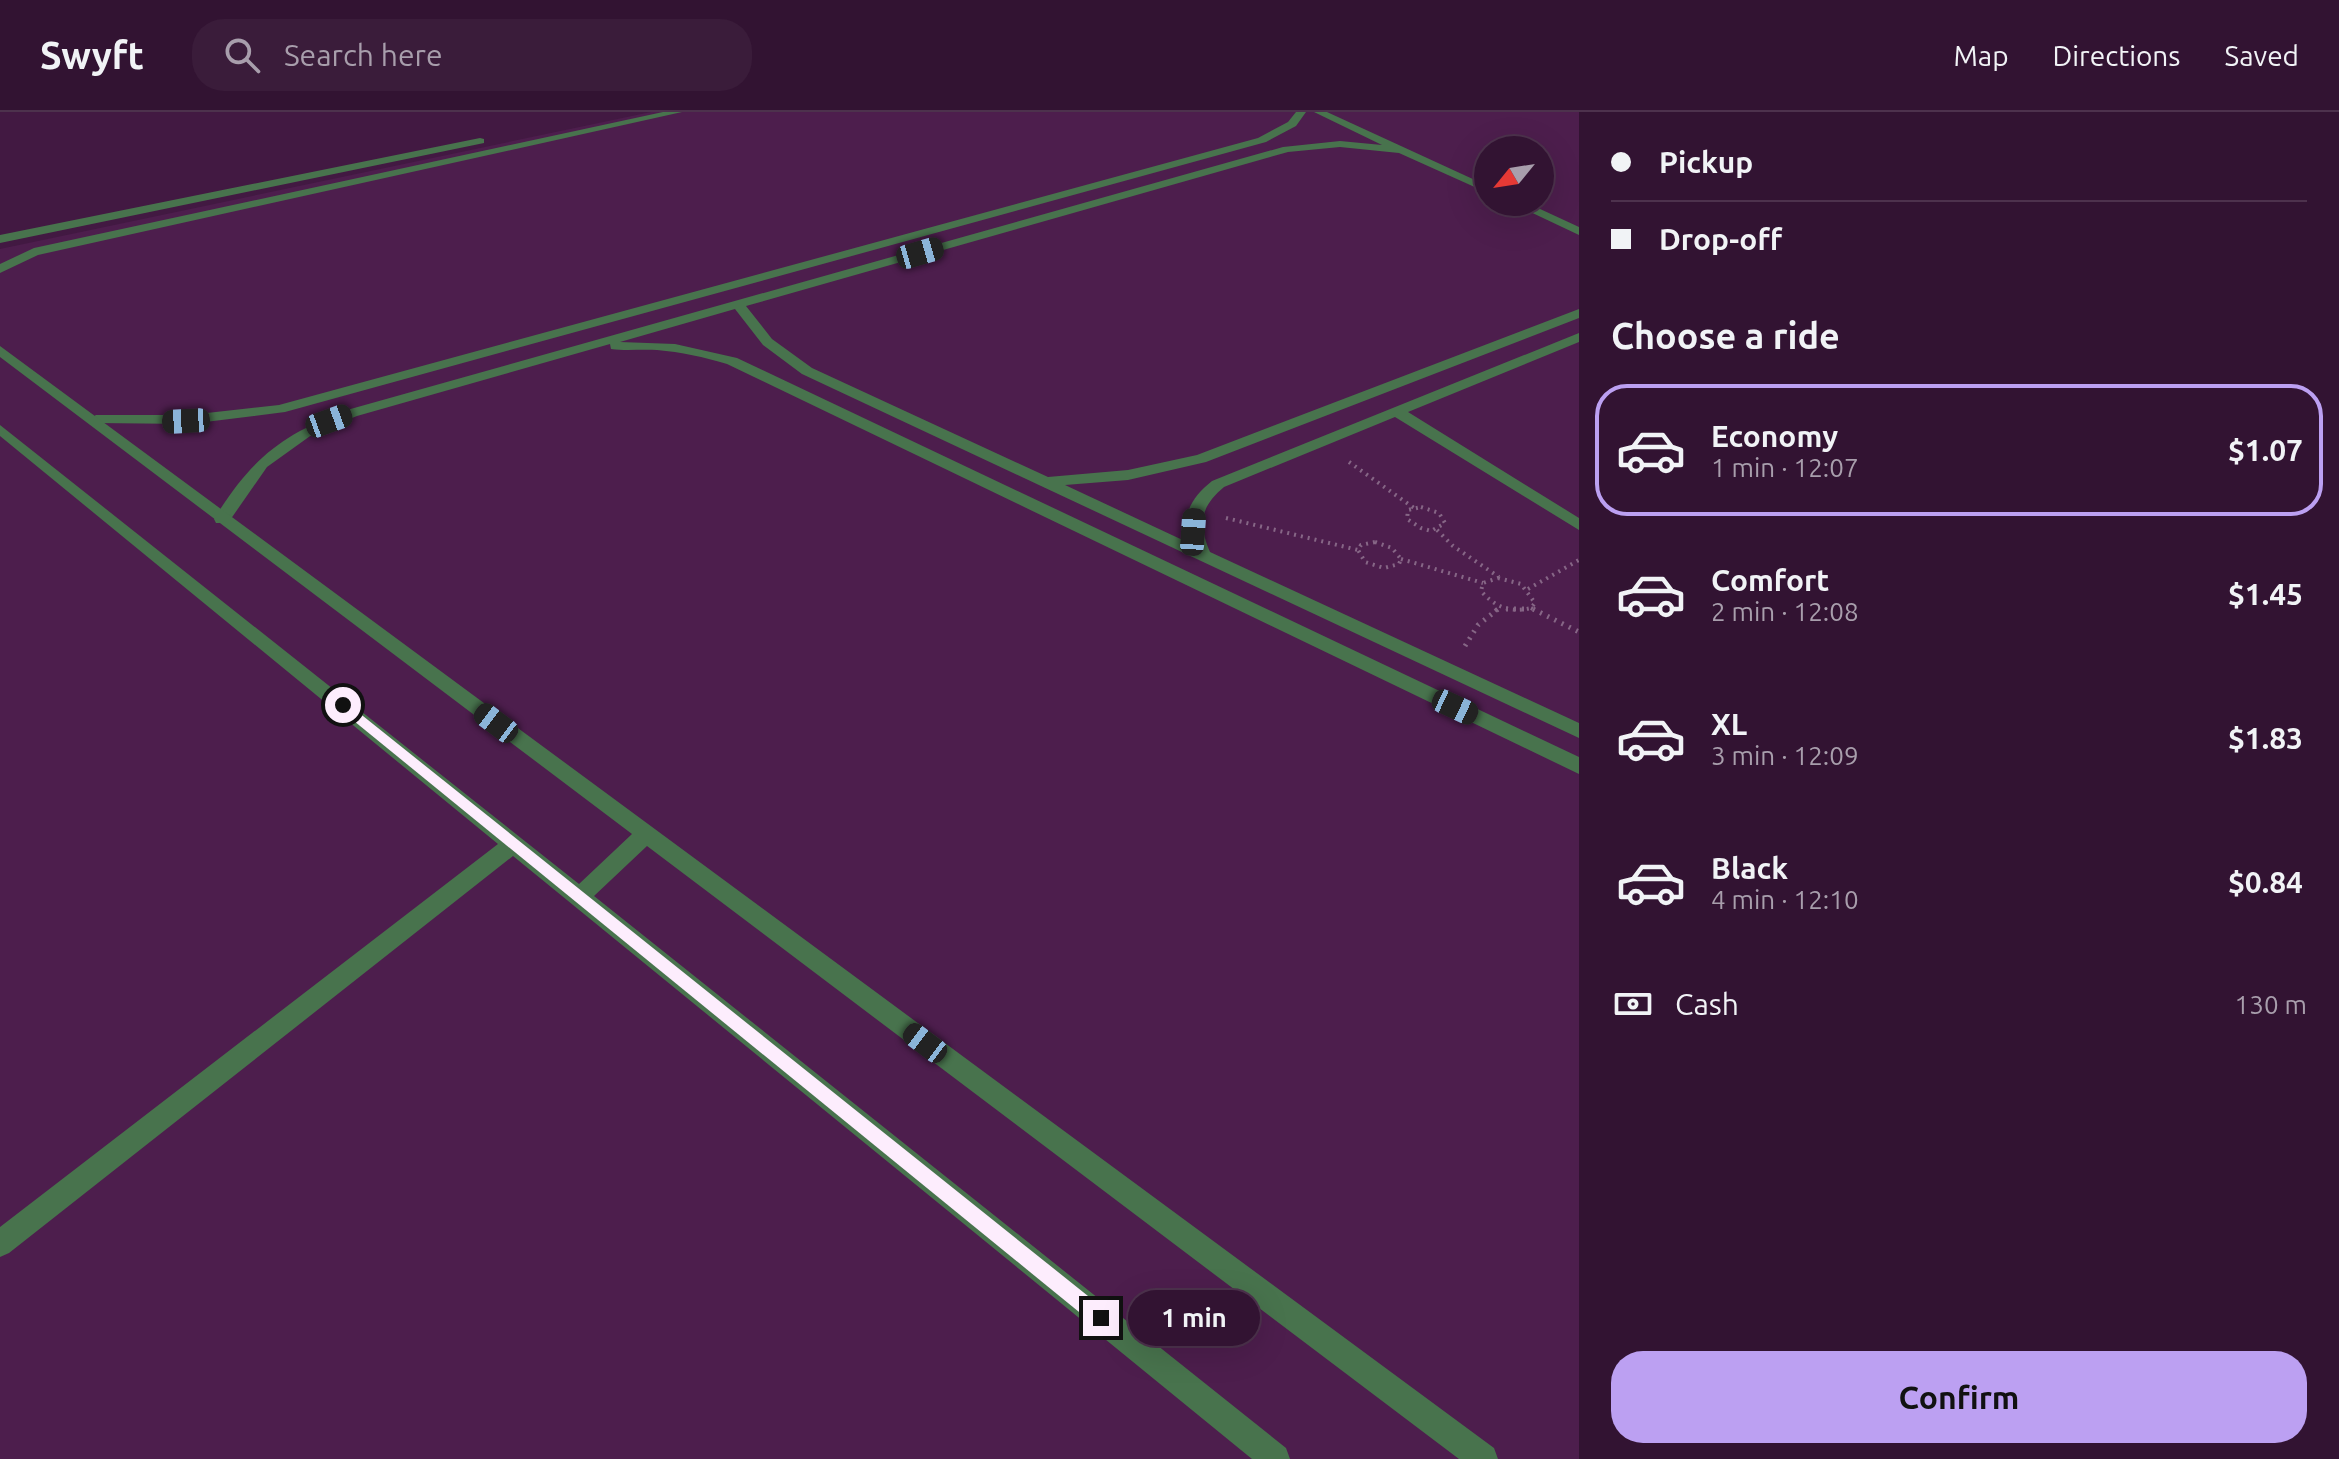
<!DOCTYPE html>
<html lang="en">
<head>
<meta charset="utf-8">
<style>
  :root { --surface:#321332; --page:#3a1c3a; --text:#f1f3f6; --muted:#a89eac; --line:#4d324d; --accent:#bca0f2 }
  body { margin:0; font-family:Ubuntu,sans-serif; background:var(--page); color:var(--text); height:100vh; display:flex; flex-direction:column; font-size:30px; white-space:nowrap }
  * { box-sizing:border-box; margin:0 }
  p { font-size:26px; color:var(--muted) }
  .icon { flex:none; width:44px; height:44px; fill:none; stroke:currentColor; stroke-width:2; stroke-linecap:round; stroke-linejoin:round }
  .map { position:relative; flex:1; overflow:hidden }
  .drawer { display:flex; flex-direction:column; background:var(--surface); width:760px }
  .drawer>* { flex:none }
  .top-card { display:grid; align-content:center; height:176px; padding:0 32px; background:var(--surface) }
  .needle { width:52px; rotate:240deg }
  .fabs { position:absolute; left:1474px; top:24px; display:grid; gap:16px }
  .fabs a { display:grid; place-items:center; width:80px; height:80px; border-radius:50%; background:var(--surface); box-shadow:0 8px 32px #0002,0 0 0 2px var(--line); font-size:40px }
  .end { position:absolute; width:36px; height:36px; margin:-18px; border:10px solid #fdedfd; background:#111; box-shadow:0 0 0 4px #111 }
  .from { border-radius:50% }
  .bubble { position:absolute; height:56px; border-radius:28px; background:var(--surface); box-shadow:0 8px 32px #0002,0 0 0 2px var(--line); font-size:26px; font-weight:700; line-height:56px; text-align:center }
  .car { position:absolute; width:24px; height:48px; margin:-24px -12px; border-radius:10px; box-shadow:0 0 6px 2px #0007; background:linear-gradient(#222 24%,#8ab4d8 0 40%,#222 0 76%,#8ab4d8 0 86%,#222 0) }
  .top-card b { display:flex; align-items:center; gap:28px; height:76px; font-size:30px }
  .top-card b+b { border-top:2px solid var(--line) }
  .top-card i { width:20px; height:20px; background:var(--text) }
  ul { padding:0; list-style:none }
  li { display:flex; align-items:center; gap:24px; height:132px; margin:0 16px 12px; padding:0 16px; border:4px solid transparent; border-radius:32px }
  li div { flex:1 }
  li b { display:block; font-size:30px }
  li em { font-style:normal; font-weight:700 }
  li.active { border-color:var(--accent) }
  li>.icon { width:72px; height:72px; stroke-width:1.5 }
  h2 { padding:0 32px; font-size:36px; line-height:96px }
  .pay { display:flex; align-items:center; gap:20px; height:88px; padding:0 32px; font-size:30px }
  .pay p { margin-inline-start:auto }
  .action { display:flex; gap:16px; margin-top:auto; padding:16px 32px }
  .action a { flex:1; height:92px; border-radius:32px; background:var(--accent); color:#111; font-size:32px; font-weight:700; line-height:92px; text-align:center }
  header { display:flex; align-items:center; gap:48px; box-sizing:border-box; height:112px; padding:0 40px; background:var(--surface); border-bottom:2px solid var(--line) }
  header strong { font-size:38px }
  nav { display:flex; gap:44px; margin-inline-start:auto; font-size:28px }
  .search { width:560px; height:72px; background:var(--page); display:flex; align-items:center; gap:20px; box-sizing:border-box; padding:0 28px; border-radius:32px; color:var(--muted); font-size:30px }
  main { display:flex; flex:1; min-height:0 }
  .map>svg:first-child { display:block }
</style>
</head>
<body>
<header>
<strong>Swyft</strong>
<div class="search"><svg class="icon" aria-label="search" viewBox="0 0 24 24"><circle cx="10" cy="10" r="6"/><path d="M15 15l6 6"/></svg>Search here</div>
<nav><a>Map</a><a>Directions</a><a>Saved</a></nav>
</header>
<main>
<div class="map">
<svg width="1579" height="1347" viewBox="0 0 1579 1347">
  <rect width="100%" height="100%" fill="#421942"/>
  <!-- built -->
  <path fill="#4d1e4d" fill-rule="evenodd" d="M651,0H1579V1347H0V137ZM1488,38H1540V90H1488Z"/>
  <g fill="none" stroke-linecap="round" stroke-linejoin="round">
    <!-- path-far1 -->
    <path stroke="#866686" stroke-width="4" stroke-dasharray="2 5" stroke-linecap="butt" d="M1349,350L1414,396
      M1421,395L1439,401L1445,411L1431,419L1421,416L1407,407L1408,398Z
      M1226,406L1358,438
      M1437,418L1453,434L1499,465
      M1375,430L1392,436L1401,447L1399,452L1384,456L1365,450L1358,438L1361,433Z
      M1401,447L1483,471
      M1498,466L1521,472L1535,491L1531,496C1510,501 1495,495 1481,479L1483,471Z
      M1528,477L1579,448
      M1531,496L1537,499
      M1495,499L1500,495"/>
    <!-- path -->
    <path stroke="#866686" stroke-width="5" stroke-dasharray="2 6" stroke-linecap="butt" d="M1506,497H1528
      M1533,497L1579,520
      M1465,534L1478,513L1498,497"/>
    <!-- service -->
    <path fill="#48734d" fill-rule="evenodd" d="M1296,0H1306L1296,14L1266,30L285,300L189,312L96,311L89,307L96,303H189L279,293L1258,26L1288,10Z
      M1314,0H1327L1488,74V81L1399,41L1340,35L1288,40L746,194L772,227L812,256L1048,365L1128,358L1197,343L1579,197V206L1206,350L1128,368L1065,373L1189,431C1181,403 1191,386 1212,369L1579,221V230L1408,300L1579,406V418L1395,305L1224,375C1200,395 1198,412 1210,440L1579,611V626L802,262L763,233L735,197L620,230L675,232L737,246L1579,645V662L727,252C704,245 681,240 657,238C642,237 626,239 611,237L610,232L357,304L313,322L267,355L228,411H216L214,407C251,347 281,323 347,298L1283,35L1340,29L1382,33Z
      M1509,90H1525L1579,115V123Z"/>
    <!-- minor -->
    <path fill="#48734d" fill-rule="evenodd" d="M663,0H682L38,143L0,161V152L34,136Z
      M480,26L484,27V31L0,131V123Z
      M0,234L1494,1336L1498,1347H1459L647,734L594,784L1286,1336L1290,1347H1252L513,744L9,1141L0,1145V1115L498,732L0,324V313L579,772L632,722L0,245Z"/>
  </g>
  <!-- route -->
  <path fill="#fdedfd" d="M343,588L1108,1200L1110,1206L1108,1213L1101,1215L1095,1213L338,596L337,593Z"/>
</svg>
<div class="fabs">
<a><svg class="needle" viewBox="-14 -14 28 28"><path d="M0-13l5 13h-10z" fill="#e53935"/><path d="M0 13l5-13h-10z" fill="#a89eac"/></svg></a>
</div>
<i class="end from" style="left:343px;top:593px"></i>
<i class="end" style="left:1101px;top:1206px"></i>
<div class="bubble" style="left:1128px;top:1178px;width:132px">1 min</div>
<i class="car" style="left:920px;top:141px;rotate:74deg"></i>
<i class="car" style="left:186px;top:309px;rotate:267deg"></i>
<i class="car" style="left:329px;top:309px;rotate:70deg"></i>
<i class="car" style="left:1193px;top:420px;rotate:4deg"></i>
<i class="car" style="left:1455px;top:595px;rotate:115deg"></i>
<i class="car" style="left:496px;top:611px;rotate:307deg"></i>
<i class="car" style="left:925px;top:931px;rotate:307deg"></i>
</div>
<section class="drawer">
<div class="top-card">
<b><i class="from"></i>Pickup</b>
<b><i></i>Drop-off</b>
</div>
<h2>Choose a ride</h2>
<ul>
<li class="active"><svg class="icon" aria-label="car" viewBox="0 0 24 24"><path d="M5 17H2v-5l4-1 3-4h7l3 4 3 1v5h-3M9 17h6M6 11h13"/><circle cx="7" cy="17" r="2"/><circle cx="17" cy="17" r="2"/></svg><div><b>Economy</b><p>1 min · 12:07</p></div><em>$1.07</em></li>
<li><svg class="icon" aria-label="car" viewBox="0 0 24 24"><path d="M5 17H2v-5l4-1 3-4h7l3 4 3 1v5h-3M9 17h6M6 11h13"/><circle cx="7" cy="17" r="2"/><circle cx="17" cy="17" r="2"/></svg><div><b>Comfort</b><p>2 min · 12:08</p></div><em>$1.45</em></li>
<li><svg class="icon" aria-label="car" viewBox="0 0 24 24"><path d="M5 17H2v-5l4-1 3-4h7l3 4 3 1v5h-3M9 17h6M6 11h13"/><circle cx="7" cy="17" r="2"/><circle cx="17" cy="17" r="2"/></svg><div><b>XL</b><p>3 min · 12:09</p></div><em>$1.83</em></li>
<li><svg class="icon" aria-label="car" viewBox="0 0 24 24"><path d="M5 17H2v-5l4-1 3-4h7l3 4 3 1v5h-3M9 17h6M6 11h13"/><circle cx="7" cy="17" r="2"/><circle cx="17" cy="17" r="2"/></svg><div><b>Black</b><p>4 min · 12:10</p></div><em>$0.84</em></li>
</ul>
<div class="pay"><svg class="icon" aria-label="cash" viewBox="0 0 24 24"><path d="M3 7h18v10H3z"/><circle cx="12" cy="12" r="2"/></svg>Cash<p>130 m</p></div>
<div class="action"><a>Confirm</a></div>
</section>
</main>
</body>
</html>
